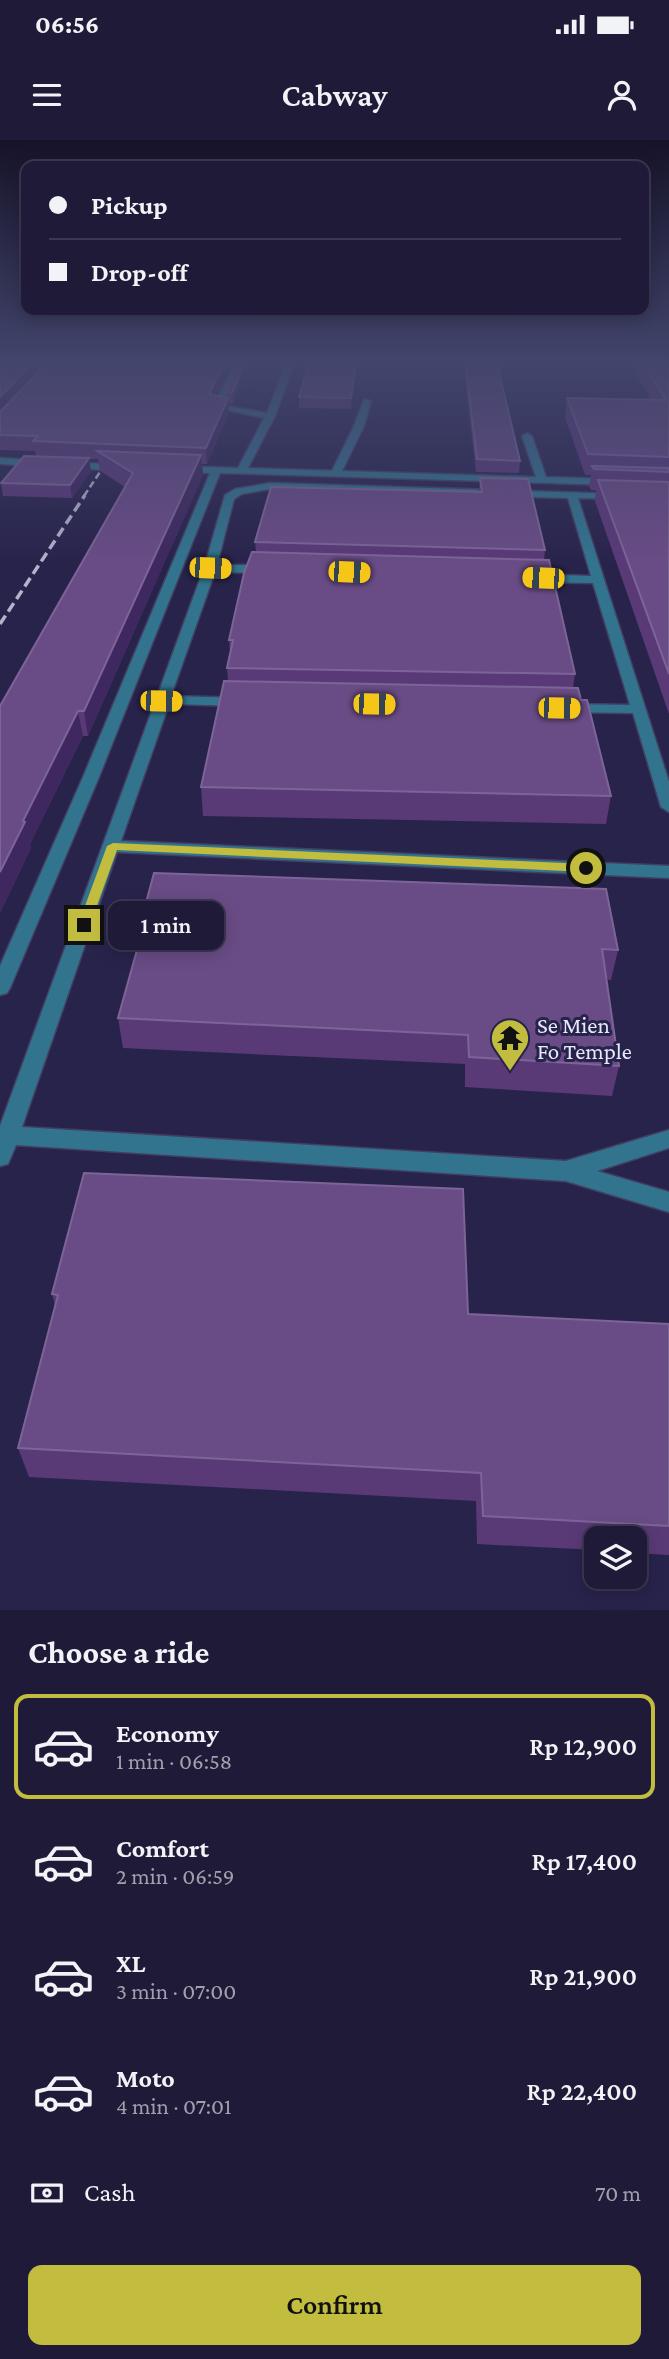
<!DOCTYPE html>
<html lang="en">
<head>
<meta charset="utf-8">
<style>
  :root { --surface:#1e1a38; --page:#2b2743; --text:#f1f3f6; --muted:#a1a1ae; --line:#3c3853; --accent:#c3bd3f }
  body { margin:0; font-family:"Crimson Pro",serif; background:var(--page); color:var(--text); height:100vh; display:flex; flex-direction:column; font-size:26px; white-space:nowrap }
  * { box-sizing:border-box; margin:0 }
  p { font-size:23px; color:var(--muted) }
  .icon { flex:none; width:38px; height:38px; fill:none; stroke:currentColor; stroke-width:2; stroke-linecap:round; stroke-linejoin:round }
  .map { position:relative; height:1470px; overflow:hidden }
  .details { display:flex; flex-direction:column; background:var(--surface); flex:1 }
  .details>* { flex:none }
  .top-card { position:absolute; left:21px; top:21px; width:628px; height:154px; border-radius:14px; box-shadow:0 4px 18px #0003,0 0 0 2px var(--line); display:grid; align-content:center; height:154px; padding:0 28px; background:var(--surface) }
  .buttons { position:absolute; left:584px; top:1386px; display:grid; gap:14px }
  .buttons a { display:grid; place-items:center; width:63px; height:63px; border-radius:14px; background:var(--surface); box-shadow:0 4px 18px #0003,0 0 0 2px var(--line); font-size:35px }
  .end { position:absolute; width:32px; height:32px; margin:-16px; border:9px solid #c3bd3f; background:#111; box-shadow:0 0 0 4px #111 }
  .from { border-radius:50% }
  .bubble { position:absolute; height:49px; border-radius:14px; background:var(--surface); box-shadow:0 4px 18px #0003,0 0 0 2px var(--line); font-size:23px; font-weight:600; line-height:49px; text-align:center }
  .car { position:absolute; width:21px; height:42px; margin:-21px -10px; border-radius:9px; box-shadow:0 0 5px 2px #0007; background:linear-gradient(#f5c518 24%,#345 0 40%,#f5c518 0 76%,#345 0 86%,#f5c518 0) }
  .top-card b { display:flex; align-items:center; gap:24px; height:66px; font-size:26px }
  .top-card b+b { border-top:2px solid var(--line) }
  .top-card i { width:18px; height:18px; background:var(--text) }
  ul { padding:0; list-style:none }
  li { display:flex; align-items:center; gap:21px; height:105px; margin:0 14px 10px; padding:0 14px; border:4px solid transparent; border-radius:14px }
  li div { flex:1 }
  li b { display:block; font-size:26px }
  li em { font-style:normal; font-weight:600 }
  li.selected { border-color:var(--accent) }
  li>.icon { width:63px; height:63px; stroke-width:1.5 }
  h2 { padding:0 28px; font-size:32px; line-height:84px }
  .pay { display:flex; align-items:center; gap:18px; height:77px; padding:0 28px; font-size:26px }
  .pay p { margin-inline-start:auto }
  .cta { display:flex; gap:14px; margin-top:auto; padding:14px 28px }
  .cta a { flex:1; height:80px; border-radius:14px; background:var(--accent); color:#111; font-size:28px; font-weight:600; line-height:80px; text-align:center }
  .status { display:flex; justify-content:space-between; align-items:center; height:49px; padding:0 35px; background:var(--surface); direction:ltr }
  .status svg { height:19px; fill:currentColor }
  header { display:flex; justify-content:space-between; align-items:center; height:91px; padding:0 28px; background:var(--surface); font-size:32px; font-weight:600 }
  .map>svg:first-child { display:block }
</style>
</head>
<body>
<div class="status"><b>06:56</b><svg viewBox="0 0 49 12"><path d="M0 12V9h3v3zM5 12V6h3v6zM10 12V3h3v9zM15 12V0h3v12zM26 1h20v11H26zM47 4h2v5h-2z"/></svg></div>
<header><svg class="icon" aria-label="menu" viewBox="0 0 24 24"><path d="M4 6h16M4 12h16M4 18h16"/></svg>Cabway<svg class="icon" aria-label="person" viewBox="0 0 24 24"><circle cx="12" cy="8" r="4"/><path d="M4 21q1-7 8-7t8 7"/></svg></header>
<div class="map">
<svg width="669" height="1470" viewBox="0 0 669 1470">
  <rect width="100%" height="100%" fill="#28234b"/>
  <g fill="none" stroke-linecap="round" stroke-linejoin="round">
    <!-- lane casing -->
    <g stroke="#433f64" stroke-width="3">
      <path id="lane" d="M364,259L371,261L364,286L341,333L332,335L331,333L354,286Z"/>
    </g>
    <!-- street casing -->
    <g stroke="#433f64" stroke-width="3">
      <path id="street" d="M288,219H296L275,276L248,328L536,337L522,296L527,293L532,296L546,337L613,339L618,342L613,345L220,333L99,637L10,848L7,853L0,855V826L83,637L210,333L179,332L174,329L179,326L238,328L264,278L213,267L235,222L239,220L243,222L222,265L267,273Z
        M0,318L123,325L128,328L123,331L0,324Z
        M270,343L624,354L625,356L620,359L578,358L669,642V672L661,667L633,573L566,572L559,568L566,564L630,565L593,443L529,442L523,438L529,434L591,436L568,358L270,349L242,354L234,359L217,425H266L272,429L266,433L215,432L171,556L244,558L251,562L244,566L169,564L121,701L669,726V738L117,712L22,987L566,1021L669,990V1008L597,1031L669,1052V1072L566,1041L16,1005L8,1024L0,1026V986L204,428L225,355L235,349Z"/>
    </g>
    <!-- lane -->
    <use href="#lane" fill="#32748e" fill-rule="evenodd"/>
    <!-- street -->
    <use href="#street" fill="#32748e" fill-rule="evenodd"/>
    <!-- rail-far1 -->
    <path stroke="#b4b3cd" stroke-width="2.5" stroke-dasharray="7 3.5" stroke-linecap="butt" d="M84,356L112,314"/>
    <!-- rail -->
    <path stroke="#b4b3cd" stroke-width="3.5" stroke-dasharray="10 5" stroke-linecap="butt" d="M0,484L85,355"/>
  </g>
  <!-- wall -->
  <path fill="#5a3977" d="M0,219L226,258L225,252L242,219H252L233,264L228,263L229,273L207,324H202L203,335L88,596H83L30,704L31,708L0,773V566L125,347L100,331L98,319H89L91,331L72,358L3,356L1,343L36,316L35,311L0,310Z
    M310,219H358L351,269L299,268V257Z
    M463,219H496L520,321L519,333L476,332Z
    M627,219H669V574L595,361L596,350H591L589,346L591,335H585L565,277L567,258L651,260Z
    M480,338L545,410L544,420L575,534L573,548L581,560L611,656L606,684L203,676L201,647L228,541L227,528L230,513L229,500L256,412L255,402L479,352Z
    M138,792L618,810L611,840L606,839L619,926L612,956L465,947V924L123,908L118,878L139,803Z
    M52,1154L669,1184V1415L635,1413V1398H597V1410L477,1404L476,1361L29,1337L18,1308L55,1165Z"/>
  <!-- shaded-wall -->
  <path fill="#3f285f" d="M36,219H51L0,274V257Z
    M227,219H236L211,266L210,251Z
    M247,219H252L233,264L232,253Z
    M357,219H358L351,269V258Z
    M228,258L229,273L207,324L206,308Z
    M201,315L203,335L88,596L84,571Z
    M89,318L91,331L72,358L70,345Z
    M78,571L83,596L30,704L31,708L0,773V732L23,681Z"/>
  <!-- building -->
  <path fill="#694c85" stroke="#7d6498" stroke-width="2" d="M0,219H36L0,257Z
    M51,219H227L210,251L211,255L228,258L206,308L33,301L38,296L0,295V272Z
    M242,219H247L232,253L225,252Z
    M310,219H357L351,258L299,257Z
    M465,219H496L520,321L477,319Z
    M640,219H669V317L588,314L567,258L666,260Z
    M97,311L201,315L84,571H78L23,681L25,682L0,732V566L133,333Z
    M24,316L89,318L70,345L1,343Z
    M592,326L669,328V332L594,329Z
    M480,338L528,339L545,410L255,402L271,347L482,352Z
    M598,340L669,342V534Z
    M252,412L549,420L575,534L227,528L233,500H229L244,433Z
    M224,541L578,548L581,560H587L611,656L201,647Z
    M154,733L606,749L618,810L602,809L619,926L469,917L468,895L118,878L142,792H138Z
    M84,1033L463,1049L468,1174L669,1184V1386L483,1376L481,1333L18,1308L58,1155L52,1154Z"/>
  <!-- sky -->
  <linearGradient id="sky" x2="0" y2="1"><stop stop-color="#161329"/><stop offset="0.52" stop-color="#42456c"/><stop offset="1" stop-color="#42456c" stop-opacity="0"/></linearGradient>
  <rect width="669" height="425" fill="url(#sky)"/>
  <!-- route -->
  <path fill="#c3bd3f" d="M113,703L586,724L591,728L586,732L117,710L90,785L88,788H80L78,785L107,706Z"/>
  <!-- icons -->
  <defs>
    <g id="temple-pin" transform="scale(2.0125)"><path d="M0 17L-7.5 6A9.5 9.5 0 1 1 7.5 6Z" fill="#c3bd3f" stroke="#28234b"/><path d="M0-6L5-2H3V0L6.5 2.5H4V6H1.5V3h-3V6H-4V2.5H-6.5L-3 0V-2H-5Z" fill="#111"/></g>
  </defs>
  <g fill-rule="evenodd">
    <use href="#temple-pin" x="510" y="898"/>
  </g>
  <g text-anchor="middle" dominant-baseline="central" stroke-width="6" stroke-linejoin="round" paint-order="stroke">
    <!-- poi labels -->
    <g font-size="23" fill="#e8e8fd" stroke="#28234b" text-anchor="start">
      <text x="537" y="885">Se Mien<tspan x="537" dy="26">Fo Temple</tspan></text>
    </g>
  </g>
</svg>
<div class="buttons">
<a><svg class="icon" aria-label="layers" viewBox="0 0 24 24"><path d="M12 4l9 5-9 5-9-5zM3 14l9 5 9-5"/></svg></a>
</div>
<i class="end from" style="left:586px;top:728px"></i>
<i class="end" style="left:84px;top:785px"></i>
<div class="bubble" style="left:108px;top:761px;width:116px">1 min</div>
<i class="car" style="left:210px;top:428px;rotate:92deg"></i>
<i class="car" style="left:349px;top:432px;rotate:92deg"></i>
<i class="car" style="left:543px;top:438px;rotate:272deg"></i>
<i class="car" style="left:161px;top:561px;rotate:91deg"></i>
<i class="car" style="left:374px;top:564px;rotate:91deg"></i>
<i class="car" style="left:559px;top:568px;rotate:91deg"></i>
<div class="top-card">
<b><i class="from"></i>Pickup</b>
<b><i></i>Drop-off</b>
</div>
</div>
<section class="details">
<h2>Choose a ride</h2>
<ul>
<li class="selected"><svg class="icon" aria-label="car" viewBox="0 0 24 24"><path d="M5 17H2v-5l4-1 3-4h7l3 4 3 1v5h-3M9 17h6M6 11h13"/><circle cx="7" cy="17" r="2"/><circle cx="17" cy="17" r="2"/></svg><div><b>Economy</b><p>1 min · 06:58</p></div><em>Rp 12,900</em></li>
<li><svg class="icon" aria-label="car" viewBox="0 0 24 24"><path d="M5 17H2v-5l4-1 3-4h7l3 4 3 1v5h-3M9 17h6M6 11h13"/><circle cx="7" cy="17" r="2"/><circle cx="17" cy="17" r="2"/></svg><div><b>Comfort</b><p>2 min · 06:59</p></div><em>Rp 17,400</em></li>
<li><svg class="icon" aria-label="car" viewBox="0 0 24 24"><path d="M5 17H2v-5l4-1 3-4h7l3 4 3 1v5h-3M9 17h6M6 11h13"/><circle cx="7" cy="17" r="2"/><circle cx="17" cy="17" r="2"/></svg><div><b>XL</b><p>3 min · 07:00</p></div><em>Rp 21,900</em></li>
<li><svg class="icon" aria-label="car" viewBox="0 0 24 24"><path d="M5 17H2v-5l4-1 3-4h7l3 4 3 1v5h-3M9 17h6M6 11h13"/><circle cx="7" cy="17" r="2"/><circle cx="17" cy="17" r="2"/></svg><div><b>Moto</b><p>4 min · 07:01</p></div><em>Rp 22,400</em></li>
</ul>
<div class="pay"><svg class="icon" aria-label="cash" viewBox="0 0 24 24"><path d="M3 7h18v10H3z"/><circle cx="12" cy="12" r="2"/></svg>Cash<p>70 m</p></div>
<div class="cta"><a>Confirm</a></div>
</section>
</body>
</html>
